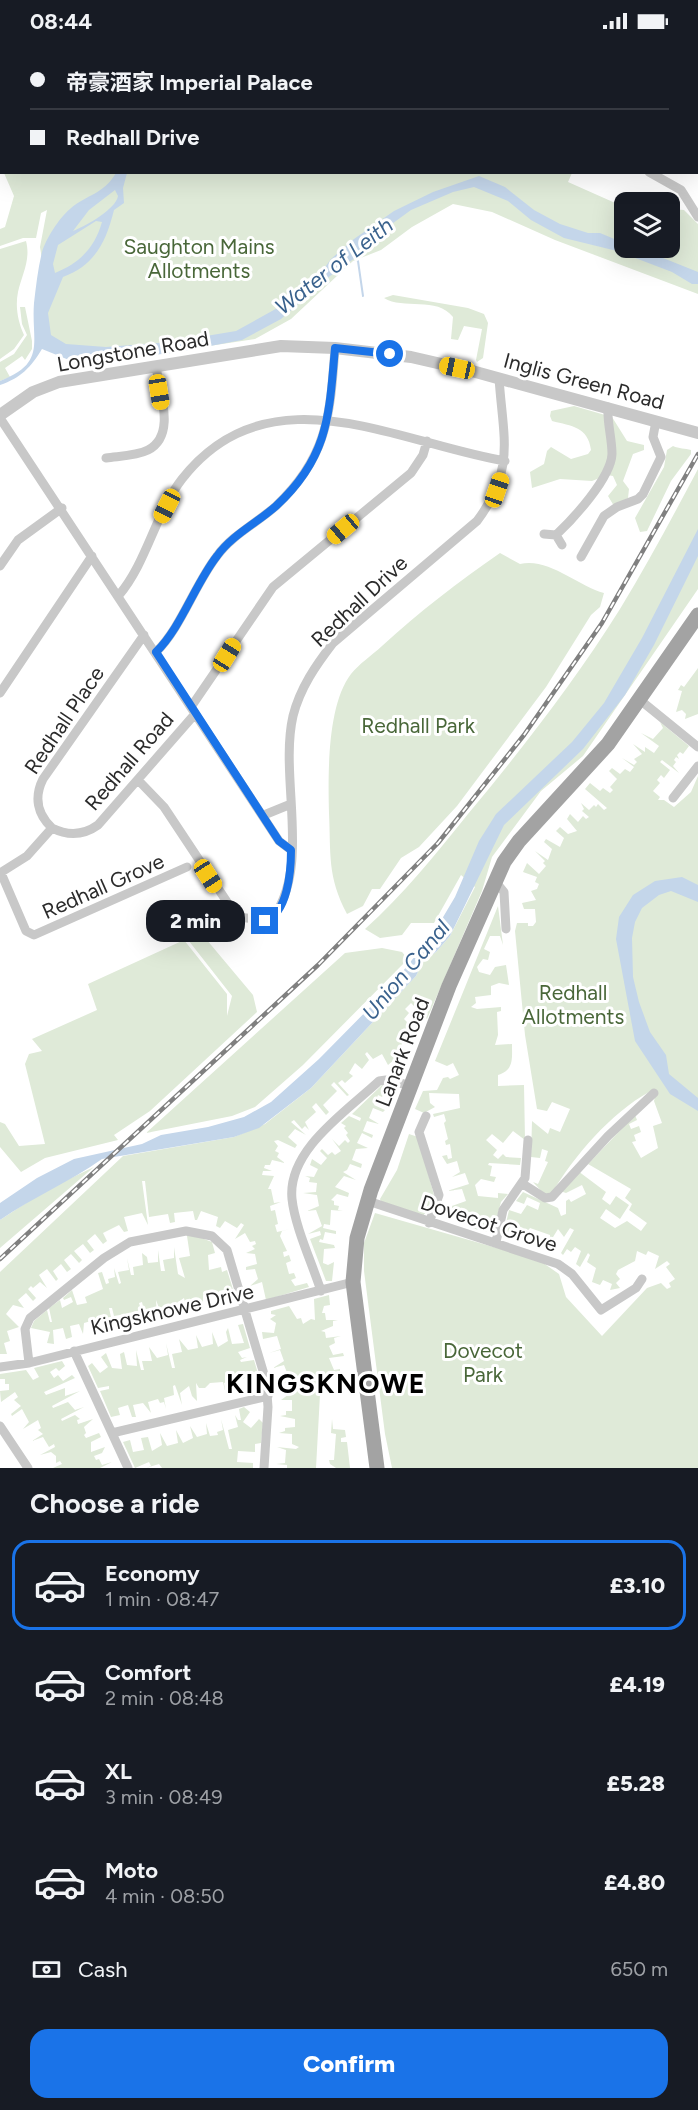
<!DOCTYPE html>
<html lang="en">
<head>
<meta charset="utf-8">
<style>
  :root { --surface:#171b24; --page:#242831; --text:#f1f3f6; --muted:#9ea1a6; --line:#363941; --accent:#1a73e8 }
  body { margin:0; font-family:Figtree,"Noto Sans SC",sans-serif; background:var(--page); color:var(--text); height:100vh; display:flex; flex-direction:column; font-size:22px; white-space:nowrap }
  * { box-sizing:border-box; margin:0 }
  p { font-size:20px; color:var(--muted) }
  .icon { flex:none; width:33px; height:33px; fill:none; stroke:currentColor; stroke-width:2; stroke-linecap:round; stroke-linejoin:round }
  .map { position:relative; height:1426px; overflow:hidden }
  .side { display:flex; flex-direction:column; background:var(--surface); flex:1 }
  .side>* { flex:none }
  .guide { position:absolute; left:0px; top:0px; width:699px; height:132px; box-shadow:0 6px 24px #0002; display:grid; align-content:center; height:132px; padding:0 30px; background:var(--surface) }
  .controls { position:absolute; left:614px; top:150px; display:grid; gap:12px }
  .controls a { display:grid; place-items:center; width:66px; height:66px; border-radius:12px; background:var(--surface); box-shadow:0 6px 24px #0002; font-size:30px }
  .end { position:absolute; width:27px; height:27px; margin:-14px; border:8px solid #1a73e8; background:#fff; box-shadow:0 0 0 3px #fff }
  .from { border-radius:50% }
  .bubble { position:absolute; height:42px; border-radius:18px; background:var(--surface); box-shadow:0 6px 24px #0002; font-size:20px; font-weight:800; line-height:42px; text-align:center }
  .car { position:absolute; width:18px; height:36px; margin:-18px -9px; border-radius:8px; box-shadow:0 0 4px 2px #0007; background:linear-gradient(#f5c518 24%,#345 0 40%,#f5c518 0 76%,#345 0 86%,#f5c518 0) }
  .guide b { display:flex; align-items:center; gap:21px; height:57px; font-size:22px }
  .guide b+b { border-top:2px solid var(--line) }
  .guide i { width:15px; height:15px; background:var(--text) }
  ul { padding:0; list-style:none }
  li { display:flex; align-items:center; gap:18px; height:90px; margin:0 12px 9px; padding:0 18px; border:3px solid transparent; border-radius:18px }
  li div { flex:1 }
  li b { display:block; font-size:22px }
  li em { font-style:normal; font-weight:800 }
  li.active { border-color:var(--accent) }
  li>.icon { width:54px; height:54px; stroke-width:1.5 }
  h2 { padding:0 30px; font-size:27px; line-height:72px }
  .pay { display:flex; align-items:center; gap:15px; height:66px; padding:0 30px; font-size:22px }
  .pay p { margin-inline-start:auto }
  .action { display:flex; gap:12px; margin-top:auto; padding:12px 30px }
  .action a { flex:1; height:69px; border-radius:18px; background:var(--accent); color:#fff; font-size:24px; font-weight:800; line-height:69px; text-align:center }
  .status { display:flex; justify-content:space-between; align-items:center; height:42px; padding:0 30px; background:var(--surface); direction:ltr }
  .status svg { height:16px; fill:currentColor }
  .map>svg:first-child { display:block }
</style>
</head>
<body>
<div class="status"><b>08:44</b><svg viewBox="0 0 49 12"><path d="M0 12V9h3v3zM5 12V6h3v6zM10 12V3h3v9zM15 12V0h3v12zM26 1h20v11H26zM47 4h2v5h-2z"/></svg></div>
<div class="map">
<svg width="698" height="1426" viewBox="0 0 698 1426">
  <rect width="100%" height="100%" fill="#fff"/>
  <!-- green -->
  <path fill="#dfead8" d="M0,0H351L352,1L2,2L1,124Z
    M4,131H572L568,140L622,164L624,206H669V167L684,168L698,182V252L555,198L492,170L453,162L412,185L381,208L353,219L291,277L255,297L78,324L46,298L44,230L40,205L47,168L41,171L36,196H23L0,204V187L5,185L14,154Z
    M26,199C31,218 22,232 18,250C15,265 18,280 24,293L14,307L0,317V207Z
    M393,253L468,266L484,272L488,281L483,316L477,320L476,318L482,287L464,284L458,298L451,297L453,275C437,254 403,268 384,256Z
    M20,265H25L32,299V307L25,318L22,314L5,326L10,335L0,339V320L14,312L27,293L22,282Z
    M574,364L612,375L627,399L644,403V408L633,412L623,439L629,447L628,456L614,464L608,454L617,443L613,434L607,433L592,439L560,437L532,446L530,430L544,422L547,409L551,405L571,417L588,412L591,408C588,385 572,384 552,379L550,374L551,369Z
    M673,404C679,407 685,406 691,408V412L671,439L647,489L640,490L635,476L664,425L667,408Z
    M698,427V547L583,714L541,749L492,815L482,849L427,977L411,961L405,967L409,971L404,977L409,982H406L407,989L403,995L401,1006L409,1009L407,1014L396,1009L391,1013L395,1017L388,1023L382,1012L373,1017L367,1010L365,1012L369,1018L362,1027L355,1021L349,1031L353,1034L345,1041L342,1038L338,1041L349,1053L347,1054L334,1040L331,1043L337,1049L323,1063L329,1070L326,1073L316,1061L312,1065L316,1070L305,1080L309,1088L305,1084L302,1087L294,1078L291,1080L306,1093L295,1087L288,1095L297,1103L295,1106L278,1098L274,1099L278,1104L275,1109L279,1111L277,1115L285,1121L272,1118L270,1123H265L264,1126L272,1129H263L262,1133L274,1134L268,1147H271L274,1161L281,1160L270,1164L271,1169L275,1168L278,1182L275,1183L277,1190L290,1187L282,1189L280,1194L287,1209L283,1210L284,1215L289,1213L291,1219L286,1221L289,1232L294,1231L296,1236L291,1238L295,1244L307,1241L309,1245L266,1258L262,1240L250,1244L258,1237L255,1227L246,1228V1225L257,1222L255,1212L246,1211L255,1207L252,1204L256,1202L255,1199L250,1200L245,1191L235,1197L244,1183L241,1181L237,1186L225,1179L220,1186L216,1184L218,1175L201,1169L197,1178H195L193,1169L174,1171L175,1180L170,1181L168,1172L149,1175L145,1139H142L148,1183L142,1171L124,1175L128,1189L124,1190L119,1183L103,1191L107,1199L103,1202L95,1192L87,1199L94,1208L90,1211L83,1202L74,1209L82,1218L79,1221L71,1212L64,1218L71,1227L67,1230L61,1222L53,1229L58,1237L56,1239L47,1227L39,1233L47,1246L40,1240L33,1246L31,1244L28,1247L36,1256L33,1259L26,1251L18,1258L24,1266L13,1263L6,1272L19,1285L7,1289L10,1299L4,1301L7,1312H0V1230L123,1114L234,1095L265,1082L311,1046L416,934L423,919L436,910L450,894L475,845L461,833L434,881H411L402,893L380,896L365,887C403,853 436,812 468,772C522,707 575,639 620,567C648,521 673,474 698,427Z
    M500,511L520,522C548,515 578,544 604,551L600,565L591,573L546,645L457,764L419,805L401,816L380,847H372L363,864L347,872C327,834 331,812 329,771C328,733 327,663 351,632C359,622 372,613 382,604C419,570 458,540 500,511Z
    M698,626V672L685,677L686,672L682,668L676,670L682,649L678,648L681,643L684,645Z
    M660,680L689,704L683,712L680,710L677,713L679,717L676,715L674,718L676,720L673,724L679,731L662,718L660,720L670,728L664,736L661,733L657,738L660,741L653,749L660,755L658,758H664L674,765L691,750L698,734V1426H392L385,1392L364,1229V1201L375,1171L539,1218L559,1232L566,1255L602,1294L647,1246L661,1241L667,1247L671,1245L669,1241L675,1237L666,1225L670,1222L667,1219L655,1227L659,1214L648,1209L646,1213L637,1209L635,1219L618,1228L616,1232L620,1237L616,1241L620,1246L610,1248L612,1242L603,1238L600,1243L592,1240L596,1226L587,1220L590,1213L588,1211L580,1225L576,1222L581,1209L575,1205L571,1210L567,1207L563,1213L561,1211L574,1188L570,1186L564,1195L558,1187L550,1200V1193L530,1186L523,1196L520,1195L522,1186L512,1183L509,1192L504,1190L509,1168L521,1172L527,1163L538,1168L540,1161L527,1155L524,1162L516,1159L523,1150L558,1166L561,1174L566,1172V1159L569,1157L571,1160L586,1152L582,1143L566,1151L560,1149L578,1129L606,1150L602,1157L610,1163L616,1154L629,1163L620,1177L606,1167L600,1176L615,1186L627,1179L641,1189L647,1181L629,1168L632,1162L625,1156L631,1147L588,1122L635,1073L637,1078L629,1082L631,1087L639,1084L641,1090L634,1093L636,1099L632,1100L641,1116L658,1106L653,1084L662,1081L654,1059L655,1055L649,1050C611,1071 574,1114 552,1151L544,1152L533,1140L538,1142L548,1120L545,1119L548,1109L542,1107L540,1116L531,1115L532,1079L548,1092L550,1086L560,1090L570,1067L552,1060L547,1069L537,1067L525,993L515,889L517,881H528V884H533L536,880L535,867H524L522,861L536,858L531,849L537,847L539,842L535,840L537,835L523,830L527,821L539,832L546,824L543,821L545,819L535,809L548,818L552,807L544,800L546,797L560,805L564,796L556,789L560,785L568,792L577,789L567,777L570,772L578,780L583,774L586,777L589,775L582,769L584,767L581,761L589,768L594,763L596,765L598,762L604,768L607,766L585,747L590,741L600,749L603,746L610,751L613,748L610,745L617,737L609,729L612,726L620,732L625,727L630,730L634,725L622,716L634,723L637,720L634,717L642,712L633,702L645,710V705L654,711L659,704L641,691L653,697L663,686Z
    M498,864L503,903L500,894H490L484,907L490,910L488,918L483,917L477,925L479,930L490,933L495,925L506,923L509,943L499,941L491,944V953L475,955L476,961L471,965L477,967L501,965V969L497,970L498,993L495,1003L512,1002C512,1017 514,1028 498,1033V1044L524,1043L525,1098L513,1089L503,1101L492,1092L486,1098L497,1108L493,1113L498,1117L503,1112L506,1115L521,1116L520,1123L489,1121L488,1123L492,1124L490,1134L496,1135L494,1140L481,1137L475,1143L478,1154L498,1156V1151L508,1152L501,1160L494,1186L485,1190L469,1185L472,1171L460,1168L458,1176L451,1174L454,1167L449,1165L466,1159L462,1147L447,1149L469,1142L465,1131L452,1135L460,1130L457,1119L447,1122L442,1114L447,1113L448,1117L452,1116L450,1102L446,1103L445,1099L448,1097L444,1081L446,1079L444,1072L434,1075L433,1072L460,1066L459,1052L429,1051L430,1061L435,1065L424,1071L415,1067L423,1049L437,1048L443,1036L448,1035L450,1037L459,1033L453,1021L447,1024L435,1019Z
    M191,883L196,885L253,953L257,970L150,1069L114,1093L118,1098L45,1116L21,1130L0,1105V1080L5,1082L19,1104L45,1102L25,1022L29,1012L42,1009L32,997L97,968L88,942L184,898L227,952V974L232,954L185,894V888Z
    M382,906L402,910L408,917L303,1023L255,1065L232,1074L146,1091L345,911Z
    M382,1043L394,1045L390,1054L384,1051L382,1055L378,1053L374,1063L385,1068L383,1070L373,1066L369,1076L379,1082L367,1079L363,1089L373,1093L372,1096L362,1091L357,1101L368,1106L356,1107L352,1118L362,1122L361,1126L350,1122L347,1128L343,1130L356,1138L344,1134L335,1145L349,1151L348,1155L337,1152L331,1158L334,1159V1163L339,1164L338,1168L343,1169L331,1168L330,1183L324,1182L323,1186L336,1189V1192L325,1190L323,1198L320,1197L319,1200L334,1203L335,1206L324,1207L323,1221L328,1223L334,1220L332,1239H326L310,1197L321,1193L320,1189L308,1192L322,1184L316,1168L307,1169L319,1164L317,1153L303,1151L316,1150L317,1141L309,1140L310,1136L305,1134L314,1135L318,1127L310,1123L312,1117L321,1123L327,1116L320,1109L322,1107L328,1113L332,1110L335,1113L341,1109L332,1097L339,1104L345,1098L348,1101L350,1099L346,1093L348,1091L344,1086L346,1084L341,1081L349,1074L360,1079L361,1076L352,1072Z
    M409,1092L418,1095L434,1153L432,1162L423,1174L381,1160L380,1157L397,1128Z
    M94,1125L0,1206V1178L46,1148Z
    M187,1194H196L212,1200L215,1211L208,1213L209,1228L221,1225L222,1230L227,1228L236,1257L231,1258L228,1247L219,1249L220,1254L216,1256L217,1262L213,1251L203,1253V1265L199,1257L189,1259L191,1268H187L184,1256L171,1265L172,1272L170,1264L159,1266L156,1258L157,1275L154,1267L144,1269L142,1260L139,1261L141,1268L129,1271L130,1274L127,1275L125,1272L114,1274L112,1266H109L111,1275L99,1278V1289L95,1278L84,1281L83,1292L79,1282L70,1284L72,1295L66,1297L63,1286L53,1288L54,1302L47,1301L50,1290L31,1286L34,1279L47,1268L50,1280H52L49,1266L60,1258L62,1266L73,1260L71,1255L64,1258L63,1256L72,1248L77,1263L87,1261L85,1255L103,1247L98,1231L102,1230L106,1242L109,1241L108,1237L115,1235L114,1226L119,1242L121,1241L118,1230L129,1228L127,1216L131,1233H134L133,1225L143,1223L142,1211L147,1215L148,1221L158,1220V1208L161,1229H165L163,1218L174,1216V1205L178,1232L185,1236L179,1216L190,1214Z
    M329,1253L330,1263L324,1264L322,1271H325L326,1278H338L333,1279V1284L321,1289L325,1290L326,1296L341,1294L334,1296L335,1301L329,1304L333,1313L343,1311L344,1314L329,1316L334,1328L340,1327V1331L321,1334L316,1426H287V1423L276,1422L285,1421L286,1408L277,1405L296,1407L299,1405L292,1402V1392L279,1391L285,1389V1386L295,1385V1377L280,1374L286,1373V1369H292V1358H281L292,1350L293,1344L290,1340L278,1342L288,1333L284,1323L273,1326L284,1319L280,1308L269,1311L281,1307L277,1294L263,1297L262,1290L274,1291L276,1281L270,1277L276,1273L271,1272V1269L289,1264L297,1277L301,1276L303,1282L311,1277L315,1278L314,1257Z
    M243,1282L250,1306L238,1310L242,1316L247,1315L240,1318L241,1320L254,1318L262,1345L254,1347L252,1334L238,1338L239,1343L237,1344L235,1338L224,1341L226,1353L223,1340L210,1341L205,1346H199L196,1341L197,1359L192,1354L189,1344L180,1351L182,1363L175,1343L173,1344L174,1353L164,1356L166,1367L164,1360L160,1361L158,1357L148,1360L151,1371L143,1361L133,1363L136,1375H132L128,1363L118,1366L120,1373L111,1375L100,1349L109,1347V1344L98,1346L88,1324L92,1321L100,1331L108,1325L101,1315L106,1311L112,1326L122,1327L120,1312L124,1310L127,1323L137,1324L136,1308L141,1328H144L142,1319H152L149,1305L157,1316L168,1313L166,1301L172,1326H175L172,1312L182,1310L179,1297L188,1308L198,1306L196,1293L202,1305L213,1302L212,1290L218,1305L228,1299L226,1290L228,1286L232,1302L244,1301L238,1283Z
    M62,1319L65,1324L59,1329L56,1326L50,1330L54,1336L58,1333L63,1339L72,1333L75,1336L44,1350L46,1353L65,1346V1354L80,1349L52,1364L53,1366L68,1360L75,1368L84,1365L61,1377L62,1379L75,1373L80,1377L77,1378L78,1382L93,1377L84,1385L86,1391L84,1393L86,1396L99,1391L101,1395L91,1400V1410L105,1405L102,1411L94,1414L96,1418L99,1417L102,1423L112,1420L100,1426H53L62,1422L60,1419L56,1421V1414L51,1410L40,1413L55,1405L54,1402L49,1405L43,1395L32,1399L43,1392L38,1388L41,1386L38,1378L23,1387L29,1380L22,1367L12,1374L11,1372L21,1364L14,1358L18,1355L15,1350L1,1360L0,1349L9,1348V1342H5V1337H0V1332L26,1328L33,1338L39,1335L34,1326Z
    M244,1365L250,1370L243,1380L251,1386L259,1377L263,1381L261,1401L255,1402V1410L238,1409L237,1420L253,1421V1426H162L159,1422L146,1426L151,1424L149,1420L135,1426L123,1400L130,1398L133,1410L144,1408L141,1396L148,1395L152,1409L162,1403L160,1391L167,1404L178,1401L176,1388L183,1401L193,1396L190,1384L197,1395L207,1392L206,1381L210,1394L218,1393L217,1390L223,1388L221,1377L229,1407H232L228,1388L238,1385L235,1373L238,1378H241L239,1367Z
    M332,1377L333,1387L345,1388L346,1395L341,1396V1400H347L350,1426H336L330,1422L329,1418H334L336,1392L331,1391Z"/>
  <!-- water -->
  <path fill="#c4d6ea" fill-rule="evenodd" d="M116,131H127L123,146L124,161L114,168C106,200 95,223 63,235L48,271L51,293L66,302L106,305L170,300L236,289L281,264L320,232L331,217L354,197L394,169L433,150L479,134L505,145L534,168L560,182L588,191H600L624,201V206H638L698,230V242H692L672,230L617,209L564,196L531,178L508,159L474,145L453,150L411,168L367,200L359,213L330,234L281,277L242,298L173,311L90,319L69,318L42,307C31,325 21,336 0,343V339C47,321 31,300 34,261C36,244 38,226 42,210C46,197 59,176 70,167C87,152 103,153 116,131ZM115,148L118,154C116,167 86,184 73,189L89,168ZM96,179L102,180C95,205 80,221 55,231L53,222L58,203Z
    M698,487V514L654,603L625,653L583,707L504,783L450,894L436,910L423,919L416,934L311,1046L259,1086L234,1095L102,1117C70,1140 33,1155 0,1178V1161L37,1136L74,1117L142,1102L161,1093L208,1085L244,1075L271,1060L319,1017L390,945L433,892L455,855L479,799L496,772L572,700L604,661L642,596Z
    M682,835L698,843V860L671,849L659,853L642,866L635,880L632,896L633,935L639,960L650,990L666,1013L669,1032L698,1056V1069L670,1052L635,999L616,897L619,875L633,853L655,839Z"/>
  <g fill="none" stroke-linecap="round" stroke-linejoin="round">
    <!-- stream -->
    <path stroke="#c4d6ea" stroke-width="2" d="M353,214L358,219L363,254"/>
    <!-- minor -->
    <path stroke="#c8c8c8" stroke-width="9" d="M363,0V2
      M579,2L580,0
      M649,130L681,148L698,175
      M0,376L279,799L291,808
      M106,416C120,414 136,414 148,408C177,393 159,349 156,324
      M544,492L556,493L562,503
      M556,493C573,477 611,436 612,412C612,396 607,381 608,365
      M581,515L604,474L617,465L638,457L643,452L661,415L653,395L656,379
      M0,524L18,498L62,466
      M119,553C147,520 155,472 182,437C269,326 397,401 505,419
      M156,610C181,586 195,542 217,514C232,493 257,481 276,464C328,415 330,373 335,306
      M0,651L92,514
      M640,658L698,705
      M191,665L273,545L411,431L423,413L427,399
      M138,738L164,765L237,875L265,878L274,874C311,821 279,735 293,674C300,646 316,623 333,601L477,479C516,427 503,396 499,336
      M673,756L698,724
      M264,773L291,762
      M52,786C37,772 34,755 43,737L144,593
      M0,831L27,814L52,786C68,794 84,793 98,783L195,672
      M1,831L26,889L34,893L187,825
      M495,839L504,850L506,887
      M426,1074L419,1090L439,1153L429,1181
      M523,1142L545,1156L552,1155L608,1094L654,1051
      M368,1159L558,1222L572,1232L601,1268L636,1246L642,1237
      M496,1200L503,1168L525,1136L528,1098
      M321,1249C312,1221 295,1185 292,1157C287,1108 347,1069 379,1039L386,1038L413,1044
      M74,1309L128,1426
      M29,1321L25,1287L30,1276L104,1216L130,1200L186,1189L212,1194L227,1208L266,1339L268,1365L264,1426
      M0,1325L29,1321L353,1240
      M0,1384L28,1426
      M112,1391L268,1354"/>
    <!-- tertiary -->
    <path stroke="#c8c8c8" stroke-width="12" d="M0,373L33,350L59,340L281,304L335,306L411,315L472,329L698,391"/>
    <!-- primary -->
    <path stroke="#a3a3a3" stroke-width="15" d="M377,1426L353,1240L357,1196L371,1148L449,944L504,820L519,799L608,702L698,573"/>
    <!-- rail casing -->
    <g stroke="#808080" stroke-width="4.5">
      <path id="rail" d="M0,1217L318,923L438,801L524,693L602,581L698,412"/>
    </g>
    <!-- rail -->
    <use href="#rail" stroke="#fff" stroke-width="2" stroke-dasharray="7" stroke-linecap="butt"/>
  </g>
  <g fill="none" stroke-linecap="round" stroke-linejoin="round">
    <!-- route -->
    <path stroke="#1a73e8" stroke-width="8" d="M265,879C288,871 291,829 291,808L279,799L156,610C181,586 195,542 217,514C232,493 257,481 276,464C329,415 329,373 335,306L390,312"/>
  </g>
  <g text-anchor="middle" dominant-baseline="central" stroke-width="6" stroke-linejoin="round" paint-order="stroke">
    <!-- park labels -->
    <g font-size="21" fill="#496739" stroke="#fff">
      <text x="199" y="204">Saughton Mains<tspan x="199" dy="24">Allotments</tspan></text>
      <text x="418" y="683">Redhall Park</text>
      <text x="573" y="950">Redhall<tspan x="573" dy="24">Allotments</tspan></text>
      <text x="483" y="1308">Dovecot<tspan x="483" dy="24">Park</tspan></text>
    </g>
    <!-- street labels -->
    <g font-size="21" fill="#2b2b2b" stroke="#fff">
      <text transform="translate(133 309) rotate(-10)">Longstone Road</text>
      <text transform="translate(584 339) rotate(15)">Inglis Green Road</text>
      <text transform="translate(359 559) rotate(-43)">Redhall Drive</text>
      <text transform="translate(64 678) rotate(-56)">Redhall Place</text>
      <text transform="translate(129 719) rotate(-49)">Redhall Road</text>
      <text transform="translate(103 844) rotate(-24)">Redhall Grove</text>
      <text transform="translate(402 1010) rotate(-69)">Lanark Road</text>
      <text transform="translate(489 1181) rotate(18)">Dovecot Grove</text>
      <text transform="translate(172 1267) rotate(-13)">Kingsknowe Drive</text>
    </g>
    <!-- water labels -->
    <g font-size="22" font-style="italic" fill="#3a628d" stroke="#fff">
      <text transform="translate(334 224) rotate(-38)">Water of Leith</text>
      <text transform="translate(406 928) rotate(-50)">Union Canal</text>
    </g>
    <!-- district labels -->
    <g font-size="27" font-weight="bold" letter-spacing="1.5" fill="#000" stroke="#fff">
      <text x="326" y="1341">KINGSKNOWE</text>
    </g>
  </g>
</svg>
<div class="controls">
<a><svg class="icon" aria-label="layers" viewBox="0 0 24 24"><path d="M12 4l9 5-9 5-9-5zM3 14l9 5 9-5"/></svg></a>
</div>
<i class="end from" style="left:390px;top:312px"></i>
<i class="end" style="left:265px;top:879px"></i>
<div class="bubble" style="left:146px;top:858px;width:99px">2 min</div>
<i class="car" style="left:457px;top:326px;rotate:282deg"></i>
<i class="car" style="left:159px;top:350px;rotate:171deg"></i>
<i class="car" style="left:497px;top:448px;rotate:19deg"></i>
<i class="car" style="left:167px;top:464px;rotate:207deg"></i>
<i class="car" style="left:343px;top:487px;rotate:230deg"></i>
<i class="car" style="left:227px;top:613px;rotate:32deg"></i>
<i class="car" style="left:208px;top:834px;rotate:147deg"></i>
<div class="guide">
<b><i class="from"></i>帝豪酒家 Imperial Palace</b>
<b><i></i>Redhall Drive</b>
</div>
</div>
<section class="side">
<h2>Choose a ride</h2>
<ul>
<li class="active"><svg class="icon" aria-label="car" viewBox="0 0 24 24"><path d="M5 17H2v-5l4-1 3-4h7l3 4 3 1v5h-3M9 17h6M6 11h13"/><circle cx="7" cy="17" r="2"/><circle cx="17" cy="17" r="2"/></svg><div><b>Economy</b><p>1 min · 08:47</p></div><em>£3.10</em></li>
<li><svg class="icon" aria-label="car" viewBox="0 0 24 24"><path d="M5 17H2v-5l4-1 3-4h7l3 4 3 1v5h-3M9 17h6M6 11h13"/><circle cx="7" cy="17" r="2"/><circle cx="17" cy="17" r="2"/></svg><div><b>Comfort</b><p>2 min · 08:48</p></div><em>£4.19</em></li>
<li><svg class="icon" aria-label="car" viewBox="0 0 24 24"><path d="M5 17H2v-5l4-1 3-4h7l3 4 3 1v5h-3M9 17h6M6 11h13"/><circle cx="7" cy="17" r="2"/><circle cx="17" cy="17" r="2"/></svg><div><b>XL</b><p>3 min · 08:49</p></div><em>£5.28</em></li>
<li><svg class="icon" aria-label="car" viewBox="0 0 24 24"><path d="M5 17H2v-5l4-1 3-4h7l3 4 3 1v5h-3M9 17h6M6 11h13"/><circle cx="7" cy="17" r="2"/><circle cx="17" cy="17" r="2"/></svg><div><b>Moto</b><p>4 min · 08:50</p></div><em>£4.80</em></li>
</ul>
<div class="pay"><svg class="icon" aria-label="cash" viewBox="0 0 24 24"><path d="M3 7h18v10H3z"/><circle cx="12" cy="12" r="2"/></svg>Cash<p>650 m</p></div>
<div class="action"><a>Confirm</a></div>
</section>
</body>
</html>
